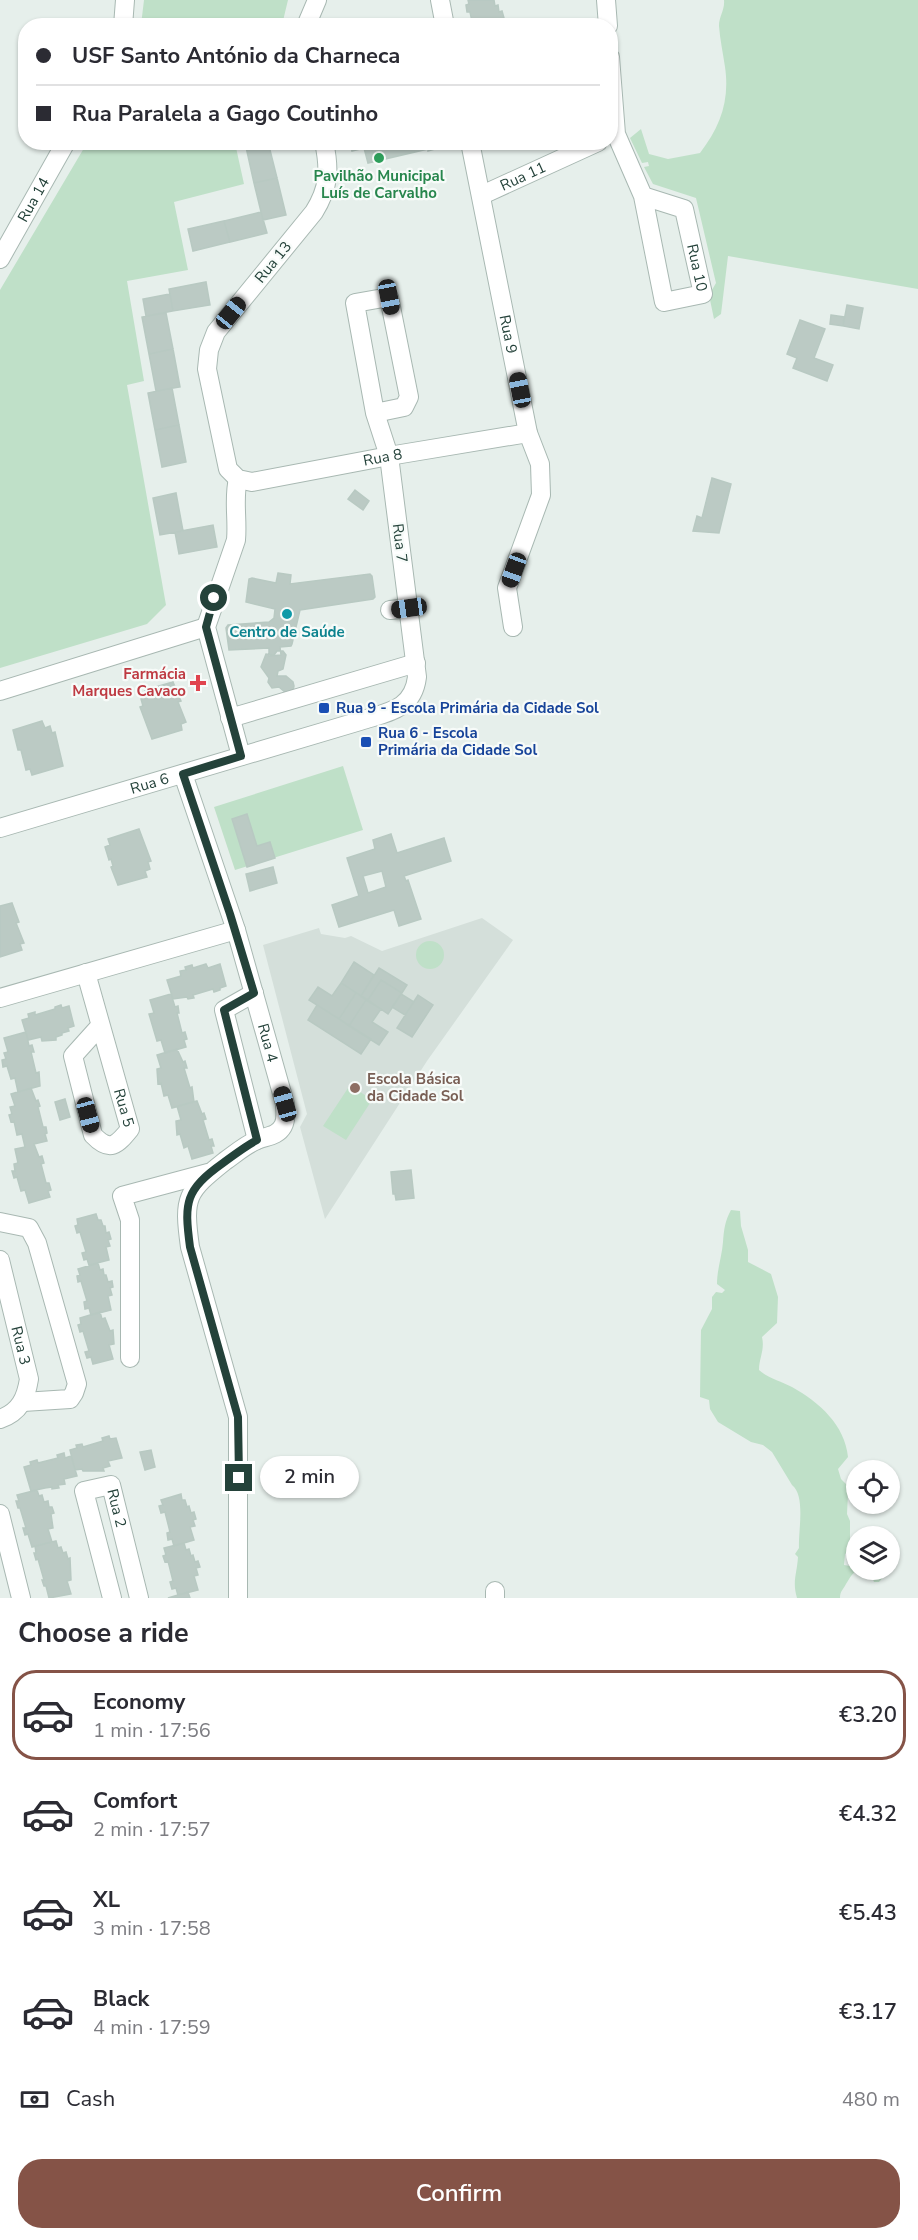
<!DOCTYPE html>
<html lang="en">
<head>
<meta charset="utf-8">
<style>
  :root { --surface:#fff; --page:#f7f7f7; --text:#2b2b33; --muted:#7c7c81; --line:#e1e1e2; --accent:#855347 }
  body { margin:0; font-family:"Nunito Sans",sans-serif; background:var(--page); color:var(--text); height:100vh; display:flex; flex-direction:column; font-size:22px; white-space:nowrap }
  * { box-sizing:border-box; margin:0 }
  p { font-size:20px; color:var(--muted) }
  .icon { flex:none; width:33px; height:33px; fill:none; stroke:currentColor; stroke-width:2; stroke-linecap:round; stroke-linejoin:round }
  .map { position:relative; height:1598px; overflow:hidden }
  .details { display:flex; flex-direction:column; background:var(--surface); flex:1 }
  .details>* { flex:none }
  .top-card { position:absolute; left:18px; top:18px; width:600px; height:132px; border-radius:24px; box-shadow:0 2px 4px #0004; display:grid; align-content:center; height:132px; padding:0 18px; background:var(--surface) }
  .controls { position:absolute; left:846px; top:1460px; display:grid; gap:12px }
  .controls a { display:grid; place-items:center; width:54px; height:54px; border-radius:50%; background:var(--surface); box-shadow:0 2px 4px #0004; font-size:30px }
  .end { position:absolute; width:27px; height:27px; margin:-14px; border:8px solid #24423a; background:#fff; box-shadow:0 0 0 3px #fff }
  .from { border-radius:50% }
  .bubble { position:absolute; height:42px; border-radius:21px; background:var(--surface); box-shadow:0 2px 4px #0004; font-size:20px; font-weight:600; line-height:42px; text-align:center }
  .car { position:absolute; width:18px; height:36px; margin:-18px -9px; border-radius:8px; box-shadow:0 0 4px 2px #0007; background:linear-gradient(#222 24%,#8ab4d8 0 40%,#222 0 76%,#8ab4d8 0 86%,#222 0) }
  .top-card b { display:flex; align-items:center; gap:21px; height:57px; font-size:22px }
  .top-card b+b { border-top:2px solid var(--line) }
  .top-card i { width:15px; height:15px; background:var(--text) }
  ul { padding:0; list-style:none }
  li { display:flex; align-items:center; gap:18px; height:90px; margin:0 12px 9px; padding:0 6px; border:3px solid transparent; border-radius:24px }
  li div { flex:1 }
  li b { display:block; font-size:22px }
  li em { font-style:normal; font-weight:600 }
  li.current { border-color:var(--accent) }
  li>.icon { width:54px; height:54px; stroke-width:1.5 }
  h2 { padding:0 18px; font-size:27px; line-height:72px }
  .pay { display:flex; align-items:center; gap:15px; height:66px; padding:0 18px; font-size:22px }
  .pay p { margin-inline-start:auto }
  .primary-button { display:flex; gap:12px; margin-top:auto; padding:12px 18px }
  .primary-button a { flex:1; height:69px; border-radius:24px; background:var(--accent); color:#fff; font-size:24px; font-weight:600; line-height:69px; text-align:center }
  .map>svg:first-child { display:block }
</style>
</head>
<body>
<div class="map">
<svg width="918" height="1598" viewBox="0 0 918 1598">
  <rect width="100%" height="100%" fill="#e6efeb"/>
  <!-- built -->
  <path fill="#d4dfda" d="M482,918L513,940L427,1061L325,1219L300,1127L307,1114L263,945L319,928L321,934L345,938L351,936L382,951Z"/>
  <!-- green -->
  <path fill="#bfe0c8" d="M144,0H288L282,25H141Z
    M724,0H918V289L728,256L721,314L714,319L709,295L716,283L696,198L653,184L644,167L649,166L648,162L642,163L630,138L641,129L649,154L668,159L700,153C720,127 730,101 725,67C723,53 720,40 719,26C719,16 725,10 724,0Z
    M87,143H235L244,184L174,202L188,270L127,281L144,381L127,385L166,605L147,624L0,668V290Z
    M343,766L363,830L235,870L214,807Z
    M416 955a14 14 0 1 1 28 0a14 14 0 1 1-28 0Z
    M350,1085L372,1100L346,1140L323,1126Z
    M731,1210L740,1211L741,1226L748,1250V1262L771,1274L778,1297L777,1323L762,1337C765,1350 759,1358 759,1370C768,1378 781,1381 792,1387C819,1402 845,1425 848,1457L838,1469L841,1479L847,1485L848,1493L847,1514L850,1521V1550L845,1554L844,1565L850,1566L856,1560V1569H883L885,1575L879,1582H874L871,1574C855,1568 854,1571 846,1584C843,1590 840,1591 840,1598H797C792,1581 797,1574 798,1557L795,1554L799,1548C798,1531 806,1496 792,1485L772,1452L763,1445L751,1442L718,1422L710,1409L709,1400L700,1397L701,1330L712,1309V1297L716,1292L722,1293L725,1290L717,1284C717,1269 722,1256 723,1242C724,1229 725,1221 731,1210Z"/>
  <!-- building -->
  <path fill="#bbcac4" stroke="#b8c9c2" stroke-width="1.5" fill-rule="evenodd" d="M468,0H494L495,6L498,5L499,12L502,11L504,18L501,19L502,26H473L470,12H467L466,5L469,4Z
    M399,21L400,25L412,22V26H362Z
    M263,142H268L277,178L254,183L246,147Z
    M350,142H434L435,149L428,151V149L368,163L364,148L352,151Z
    M277,178L286,215L263,220L254,183Z
    M261,212L267,233L230,242L224,221Z
    M224,221L230,242L193,251L188,229Z
    M206,282L210,305L173,311L169,289Z
    M170,294L173,311L146,316L143,299Z
    M847,305L863,308L859,329L843,326Z
    M166,313L173,349L149,354L142,317Z
    M831,315L844,317L843,326L830,324Z
    M800,320L825,329L814,358L833,365L827,381L793,368L797,358L787,354Z
    M173,349L180,387L156,391L149,354Z
    M172,388L179,425L155,430L148,393Z
    M179,425L186,462L162,467L155,430Z
    M712,478L731,484L719,533L693,531L697,516L702,518Z
    M355,490L369,501L363,510L348,499Z
    M176,493L183,531L160,535L153,498Z
    M213,525L217,547L179,554L175,532Z
    M278,573L291,575L290,584L370,574L372,576L375,597L373,599L300,610L292,644L291,646L280,647L281,655L269,656V648L229,650L226,628L228,625L269,622L274,618L275,609L246,602L249,579L252,578L276,583Z
    M277,651H283L286,655L283,669L278,671L277,676H286L293,682L294,686L293,691L286,693L279,687L272,688L268,682L269,678L261,667L266,654L274,655Z
    M173,682L181,701L178,702L186,722L181,724L182,730L152,739L140,707L143,706L141,699L147,697L145,690Z
    M42,721L45,728L50,726L52,733L55,732L63,766L32,775L30,769L26,770L21,750H18L13,730Z
    M247,814L257,846L270,842L275,858L247,867L232,819Z
    M139,829L151,861L148,862L150,869L145,871L147,877L118,885L111,867L113,866L111,859L109,860L105,847L110,845L108,839Z
    M391,834L397,853L444,838L451,861L404,876L406,881L408,880L421,919L399,926L394,910L339,927L332,905L359,896L347,858L375,849L373,840ZM382,871L386,887L368,893L363,876Z
    M273,867L277,883L250,891L246,874Z
    M12,903L19,922L16,923L24,943L20,944L22,950L0,957V906Z
    M354,962L374,975L361,996L341,983Z
    M206,964L208,968L220,964L226,986L220,988V990L214,992L213,989L193,995L194,998L188,999L187,997L173,999L167,980L181,976L180,971L186,970L185,967L192,965L193,968Z
    M379,968L407,985L402,993L381,980L368,1000L361,996Z
    M381,980L402,993L388,1014L368,1000Z
    M341,983L356,993L339,1019L309,1000L318,987L332,996Z
    M356,993L366,1000L349,1026L339,1019Z
    M171,994L175,1007L178,1006L179,1013H177L182,1033L185,1032L187,1039L184,1040L186,1047L165,1053L161,1040L157,1041L149,1014L154,1013L150,1000Z
    M401,994L414,1002L405,1015L392,1007Z
    M418,995L433,1005L412,1037L397,1028Z
    M366,1000L381,1009L372,1022L388,1032L379,1045L349,1026Z
    M61,1005L62,1008L69,1006L74,1026L68,1028L69,1031L62,1033V1035L56,1037V1040L42,1041L41,1037L28,1040L22,1020L29,1018L28,1014L35,1012V1015L55,1009V1007Z
    M317,1005L371,1039L361,1054L308,1020Z
    M26,1032L29,1046L32,1045L34,1052H31L36,1073L39,1072L40,1086L18,1092L15,1078L11,1079L7,1066L3,1067L2,1060L6,1059L4,1053L8,1052L4,1038Z
    M177,1049L183,1062L185,1061L187,1068H184L190,1088L192,1087L194,1102L172,1108L168,1095L164,1096L161,1083L158,1084L157,1069L161,1068L157,1055Z
    M31,1088L36,1101L38,1100L40,1106L38,1107L43,1127H46L47,1133L45,1134L47,1141L34,1144L39,1157L42,1156L44,1163L41,1164L46,1183H49L51,1190L48,1191L50,1197L29,1203L25,1190L21,1191L17,1177L14,1178L12,1171H15L14,1164L18,1163L15,1149L25,1147L22,1134L17,1135L14,1121L11,1122L9,1115L12,1114L10,1107L15,1106L11,1094Z
    M65,1099L70,1117L60,1120L55,1102Z
    M197,1101L202,1114L204,1113L206,1119L203,1120L209,1140L212,1139L214,1146H211L213,1153L192,1159L188,1146L184,1148L180,1134L177,1135L176,1121L181,1120L177,1106Z
    M411,1170L414,1198L396,1200L395,1194H393L391,1172Z
    M96,1214L98,1220H101L103,1226H105L106,1233L109,1232L111,1239L108,1240L110,1246L106,1247L109,1260L89,1265L87,1259L84,1260L82,1253L86,1252L80,1232L77,1233L75,1226L78,1225L77,1219Z
    M98,1263L100,1270L103,1269L104,1275H106L108,1282L112,1281L113,1287L110,1288L112,1295L108,1296L111,1310L91,1315L89,1308L85,1309L84,1302L87,1301L81,1281L78,1282L77,1276L80,1275L78,1269Z
    M100,1312L102,1319L105,1318L110,1331L113,1330L114,1344L109,1345L113,1359L93,1364L91,1357L87,1358L85,1352L89,1351L83,1331L80,1332L78,1325L81,1324L80,1318Z
    M109,1436L110,1439L116,1438L122,1458L108,1461L110,1466L103,1468L104,1471H83L82,1469L75,1470L70,1450L77,1448L76,1445L82,1444L83,1447L103,1441L102,1438Z
    M151,1450L155,1467L145,1470L140,1452Z
    M64,1453L65,1458L71,1456L77,1476L64,1479L65,1484L58,1485L59,1488L52,1489V1487L45,1488L31,1491L24,1467L31,1465L30,1462L37,1460L38,1463L58,1458L57,1455Z
    M37,1490L39,1496L42,1495L44,1502L48,1501L49,1507H52L54,1513L51,1514L53,1528L48,1529L52,1542L32,1547L28,1534L25,1535L23,1528H26L20,1508H18L16,1501H19L17,1495Z
    M181,1494L182,1500H185L187,1507L189,1506L191,1513L194,1512L196,1519L193,1520L195,1526L190,1527L194,1540L174,1546L172,1539L168,1540L167,1533L170,1532L165,1512L161,1513L159,1506L163,1505L161,1500Z
    M56,1541L58,1548L61,1547L63,1553L66,1552L68,1559L70,1558L71,1580L67,1581L71,1594L49,1598L46,1586H44L42,1580H44L38,1559L36,1560L34,1553H36L35,1546Z
    M184,1543L186,1550L189,1549L191,1556L193,1555L195,1562L198,1561L200,1567L196,1568L198,1575L194,1576L198,1590L178,1595L176,1588L172,1589L170,1582L173,1581L168,1561L165,1562L163,1556L166,1555L164,1548Z
    M188,1592L190,1598H168Z"/>
  <g fill="none" stroke-linecap="round" stroke-linejoin="round">
    <!-- minor casing -->
    <g stroke="#a8b8b2" stroke-width="20">
      <g id="minor">
        <path d="M440,0L445,26"/>
        <path d="M606,0L608,26"/>
        <path d="M123,26L125,0"/>
        <path d="M306,26L317,0"/>
        <path id="s1" d="M610,57L616,134L643,196L684,209L703,294L664,302L643,196"/>
        <path id="s2" d="M324,142C330,170 329,188 314,212L216,332L209,350L207,369L228,469L238,479L252,482L389,456L528,433"/>
        <path id="s3" d="M470,142L528,433L540,464L541,495L507,588L513,627"/>
        <path id="s4" d="M482,195L598,142"/>
        <path id="s5" d="M0,259L66,142"/>
        <path d="M238,479C233,499 238,519 236,540L206,627L241,756"/>
        <path d="M390,610L409,608"/>
        <path d="M0,691L206,627"/>
        <path d="M230,718L416,663"/>
        <path id="s6" d="M183,774L236,930L285,1104C285,1111 287,1119 283,1126C277,1137 265,1136 255,1141C244,1146 235,1154 225,1161C186,1192 183,1197 190,1247L238,1417V1598"/>
        <path id="s7" d="M0,828L360,721C388,712 413,710 417,677L389,456L375,413L355,303L389,297L409,397L404,407L375,413"/>
        <path id="s8" d="M86,973L130,1129C117,1145 110,1153 93,1135L73,1056L100,1026"/>
        <path d="M254,993L224,1010L257,1140"/>
        <path d="M0,998L236,930"/>
        <path d="M0,1222L29,1228L37,1243L77,1384L74,1393L70,1399L23,1402"/>
        <path id="s9" d="M0,1260L29,1379C26,1398 20,1412 0,1419"/>
        <path d="M130,1358V1220L122,1196L208,1173"/>
        <path d="M0,1514L21,1598"/>
        <path id="s10" d="M112,1598L84,1491L111,1485L139,1598"/>
        <path d="M495,1598V1591"/>
      </g>
    </g>
    <!-- minor -->
    <use href="#minor" stroke="#fff" stroke-width="18"/>
  </g>
  <g fill="none" stroke-linecap="round" stroke-linejoin="round">
    <!-- route -->
    <path stroke="#24423a" stroke-width="8" d="M214,598L206,627L241,756L183,774L230,914L254,993L224,1010L257,1140C244,1147 234,1155 223,1163C185,1190 184,1202 190,1247L238,1417L239,1478"/>
  </g>
  <!-- markers -->
  <circle fill="#2e9e5b" stroke="#f7fbf9" stroke-width="2" cx="379" cy="158" r="6"/>
  <circle fill="#0f9aa8" stroke="#f7fbf9" stroke-width="2" cx="287" cy="614" r="6"/>
  <path fill="#e0444e" stroke="#f7fbf9" stroke-width="2" d="M195 674h6v6h6v6h-6v6h-6v-6h-6v-6h6z"/>
  <g fill="#1a4fb4" stroke="#f7fbf9" stroke-width="2">
    <rect x="318" y="702" width="12" height="12" rx="3"/>
    <rect x="360" y="736" width="12" height="12" rx="3"/>
  </g>
  <circle fill="#8d6e63" stroke="#f7fbf9" stroke-width="2" cx="355" cy="1088" r="6"/>
  <g text-anchor="middle" dominant-baseline="central" stroke-width="4.5" stroke-linejoin="round" paint-order="stroke">
    <!-- leisure labels -->
    <g font-size="15" font-weight="bold" fill="#27864d" stroke="#f7fbf9">
      <text x="379" y="176">Pavilhão Municipal<tspan x="379" dy="17">Luís de Carvalho</tspan></text>
    </g>
    <!-- street labels -->
    <g font-size="15" fill="#24423a" stroke="#f7fbf9">
      <text stroke="none"><textPath href="#s4" startOffset="45">Rua 11</textPath></text>
      <text stroke="none"><textPath href="#s5" startOffset="68">Rua 14</textPath></text>
      <text transform="translate(273 262) rotate(-51)">Rua 13</text>
      <text stroke="none"><textPath href="#s1" startOffset="248">Rua 10</textPath></text>
      <text stroke="none"><textPath href="#s3" startOffset="196">Rua 9</textPath></text>
      <text stroke="none"><textPath href="#s2" startOffset="530">Rua 8</textPath></text>
      <text transform="translate(400 543) rotate(83)">Rua 7</text>
      <text stroke="none"><textPath href="#s7" startOffset="156">Rua 6</textPath></text>
      <text stroke="none"><textPath href="#s6" startOffset="282">Rua 4</textPath></text>
      <text stroke="none"><textPath href="#s8" startOffset="140">Rua 5</textPath></text>
      <text stroke="none"><textPath href="#s9" startOffset="88">Rua 3</textPath></text>
      <text stroke="none"><textPath href="#s10" startOffset="162">Rua 2</textPath></text>
    </g>
    <!-- culture labels -->
    <g font-size="15" font-weight="bold" fill="#0d838f" stroke="#f7fbf9">
      <text x="287" y="632">Centro de Saúde</text>
    </g>
    <!-- health labels -->
    <g font-size="15" font-weight="bold" fill="#be3a42" stroke="#f7fbf9" text-anchor="end">
      <text x="186" y="674">Farmácia<tspan x="186" dy="17">Marques Cavaco</tspan></text>
    </g>
    <!-- transit labels -->
    <g font-size="15" font-weight="bold" fill="#164399" stroke="#f7fbf9" text-anchor="start">
      <text x="336" y="708">Rua 9 - Escola Primária da Cidade Sol</text>
      <text x="378" y="733">Rua 6 - Escola<tspan x="378" dy="17">Primária da Cidade Sol</tspan></text>
    </g>
    <!-- education labels -->
    <g font-size="15" font-weight="bold" fill="#785e54" stroke="#f7fbf9" text-anchor="start">
      <text x="367" y="1079">Escola Básica<tspan x="367" dy="17">da Cidade Sol</tspan></text>
    </g>
  </g>
</svg>
<div class="controls">
<a><svg class="icon" aria-label="locate" viewBox="0 0 24 24"><circle cx="12" cy="12" r="6"/><path d="M12 2v4M12 18v4M2 12h4M18 12h4"/></svg></a>
<a><svg class="icon" aria-label="layers" viewBox="0 0 24 24"><path d="M12 4l9 5-9 5-9-5zM3 14l9 5 9-5"/></svg></a>
</div>
<i class="end from" style="left:214px;top:598px"></i>
<i class="end" style="left:239px;top:1478px"></i>
<div class="bubble" style="left:260px;top:1456px;width:99px">2 min</div>
<i class="car" style="left:389px;top:297px;rotate:169deg"></i>
<i class="car" style="left:231px;top:313px;rotate:39deg"></i>
<i class="car" style="left:520px;top:390px;rotate:349deg"></i>
<i class="car" style="left:514px;top:570px;rotate:200deg"></i>
<i class="car" style="left:409px;top:608px;rotate:262deg"></i>
<i class="car" style="left:285px;top:1104px;rotate:344deg"></i>
<i class="car" style="left:88px;top:1115px;rotate:165deg"></i>
<div class="top-card">
<b><i class="from"></i>USF Santo António da Charneca</b>
<b><i></i>Rua Paralela a Gago Coutinho</b>
</div>
</div>
<section class="details">
<h2>Choose a ride</h2>
<ul>
<li class="current"><svg class="icon" aria-label="car" viewBox="0 0 24 24"><path d="M5 17H2v-5l4-1 3-4h7l3 4 3 1v5h-3M9 17h6M6 11h13"/><circle cx="7" cy="17" r="2"/><circle cx="17" cy="17" r="2"/></svg><div><b>Economy</b><p>1 min · 17:56</p></div><em>€3.20</em></li>
<li><svg class="icon" aria-label="car" viewBox="0 0 24 24"><path d="M5 17H2v-5l4-1 3-4h7l3 4 3 1v5h-3M9 17h6M6 11h13"/><circle cx="7" cy="17" r="2"/><circle cx="17" cy="17" r="2"/></svg><div><b>Comfort</b><p>2 min · 17:57</p></div><em>€4.32</em></li>
<li><svg class="icon" aria-label="car" viewBox="0 0 24 24"><path d="M5 17H2v-5l4-1 3-4h7l3 4 3 1v5h-3M9 17h6M6 11h13"/><circle cx="7" cy="17" r="2"/><circle cx="17" cy="17" r="2"/></svg><div><b>XL</b><p>3 min · 17:58</p></div><em>€5.43</em></li>
<li><svg class="icon" aria-label="car" viewBox="0 0 24 24"><path d="M5 17H2v-5l4-1 3-4h7l3 4 3 1v5h-3M9 17h6M6 11h13"/><circle cx="7" cy="17" r="2"/><circle cx="17" cy="17" r="2"/></svg><div><b>Black</b><p>4 min · 17:59</p></div><em>€3.17</em></li>
</ul>
<div class="pay"><svg class="icon" aria-label="cash" viewBox="0 0 24 24"><path d="M3 7h18v10H3z"/><circle cx="12" cy="12" r="2"/></svg>Cash<p>480 m</p></div>
<div class="primary-button"><a>Confirm</a></div>
</section>
</body>
</html>
